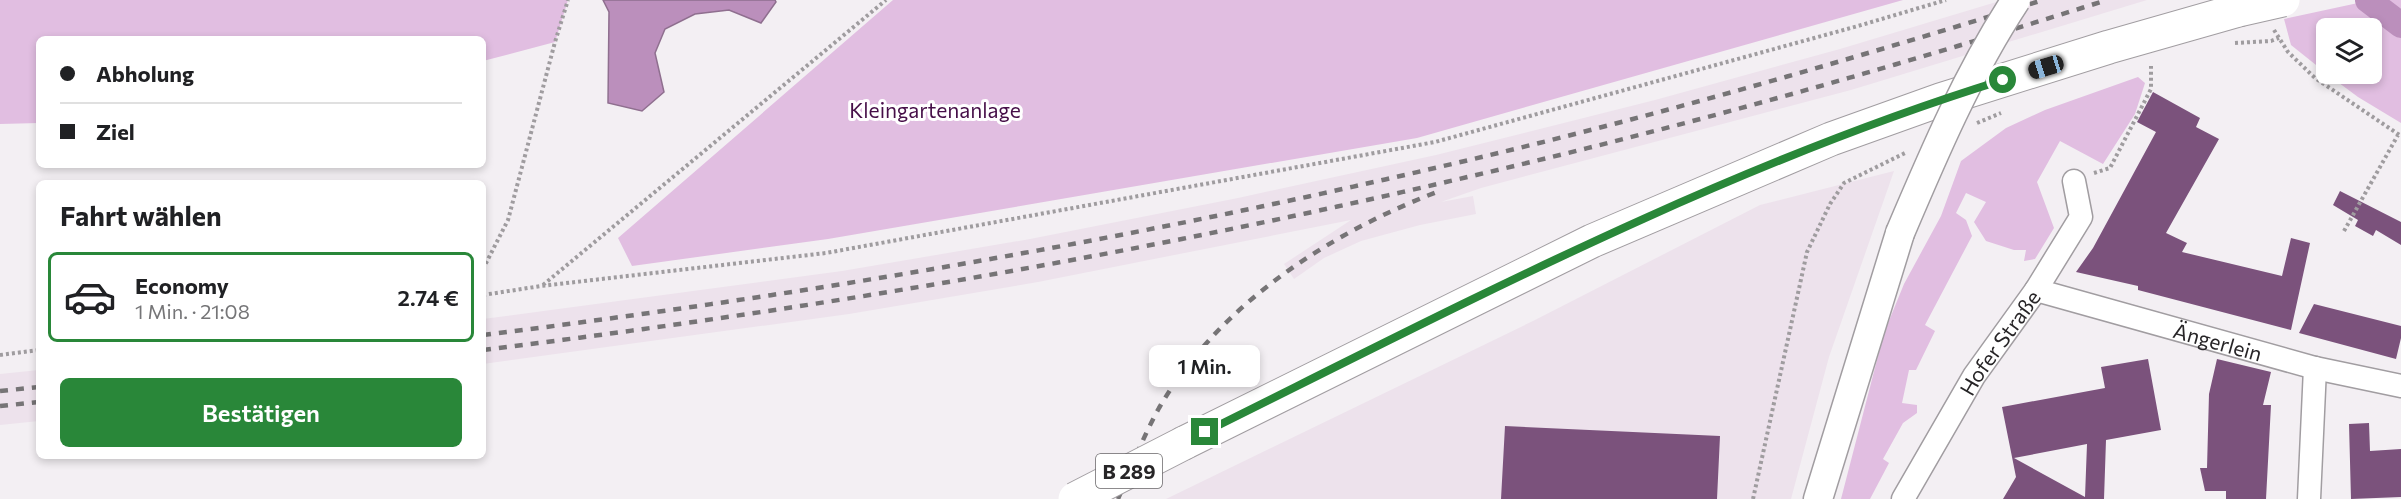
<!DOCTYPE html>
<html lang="de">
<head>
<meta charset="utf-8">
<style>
  :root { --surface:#fff; --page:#f6f6f6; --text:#202124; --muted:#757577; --line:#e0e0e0; --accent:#298739 }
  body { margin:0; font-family:Commissioner,sans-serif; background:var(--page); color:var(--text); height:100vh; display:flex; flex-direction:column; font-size:22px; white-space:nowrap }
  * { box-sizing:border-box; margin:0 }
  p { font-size:20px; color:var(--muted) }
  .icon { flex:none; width:33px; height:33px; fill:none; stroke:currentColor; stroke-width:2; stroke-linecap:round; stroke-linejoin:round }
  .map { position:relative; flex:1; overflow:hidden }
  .drawer { position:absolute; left:36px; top:180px; width:450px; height:279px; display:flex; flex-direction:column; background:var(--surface); border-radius:9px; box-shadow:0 3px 9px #0003 }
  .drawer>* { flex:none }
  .guide { position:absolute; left:36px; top:36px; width:450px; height:132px; border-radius:9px; box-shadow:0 3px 9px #0003; display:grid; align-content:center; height:132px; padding:0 24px; background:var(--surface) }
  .buttons { position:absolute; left:2316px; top:18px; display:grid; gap:12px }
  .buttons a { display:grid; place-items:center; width:66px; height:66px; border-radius:9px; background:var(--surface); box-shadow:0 3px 9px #0003; font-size:30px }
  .end { position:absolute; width:27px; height:27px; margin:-14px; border:8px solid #298739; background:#fff; box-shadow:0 0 0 3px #fff }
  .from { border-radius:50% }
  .bubble { position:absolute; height:42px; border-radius:9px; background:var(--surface); box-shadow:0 3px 9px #0003; font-size:20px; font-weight:600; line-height:42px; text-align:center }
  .car { position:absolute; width:18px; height:36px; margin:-18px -9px; border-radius:8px; box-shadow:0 0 4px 2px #0007; background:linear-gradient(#222 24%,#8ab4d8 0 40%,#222 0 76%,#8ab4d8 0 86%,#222 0) }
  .guide b { display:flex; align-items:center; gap:21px; height:57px; font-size:22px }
  .guide b+b { border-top:2px solid var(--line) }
  .guide i { width:15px; height:15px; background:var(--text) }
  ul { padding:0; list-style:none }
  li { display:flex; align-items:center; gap:18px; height:90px; margin:0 12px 9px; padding:0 12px; border:3px solid transparent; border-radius:9px }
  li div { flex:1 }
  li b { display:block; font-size:22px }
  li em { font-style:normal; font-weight:600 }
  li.active { border-color:var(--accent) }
  li>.icon { width:54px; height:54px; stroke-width:1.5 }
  h2 { padding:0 24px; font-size:27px; line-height:72px }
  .button { display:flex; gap:12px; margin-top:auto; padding:12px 24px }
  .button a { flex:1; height:69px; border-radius:9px; background:var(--accent); color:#fff; font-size:24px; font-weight:600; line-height:69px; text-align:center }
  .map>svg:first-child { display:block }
</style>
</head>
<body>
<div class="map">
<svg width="2401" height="499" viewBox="0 0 2401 499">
  <rect width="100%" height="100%" fill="#f3eff3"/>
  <!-- built -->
  <path fill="#ede2ec" d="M2003,0H2147L1851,90L1481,188L1441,202L1473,196L1476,214L1420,225L1361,241L1324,258L1294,279L1284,264L1351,220L1038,282L849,314L483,364V319L842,271L1030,239L1238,198L1436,155L1655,100L1840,49Z
    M1894,171L1829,357L1791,499H1166L1533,321L1760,205Z
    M39,370V421L0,425V374Z"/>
  <!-- green -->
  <path fill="#e1bee1" d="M0,0H568L555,42L483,61V39H39V123L0,124Z
    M893,0H1903L1417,138L828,239L632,266L618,238Z
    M2372,0H2401V123L2358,97L2327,74H2372V28H2326V73L2291,45L2284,19Z
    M2138,77L2145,83L2135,114L2103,164L2060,141L2037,182L2054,228L2035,259L2024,261L2026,250H2014L1986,241L1974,222L1986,202L1966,193L1956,213L1966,220L1972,236L1925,325L1935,331L1916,370H1909L1902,403L1917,405V413L1903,423L1883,459L1889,463L1870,499H1841L1884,333L1904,284L1941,216L1961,161L2006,128L2045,110Z"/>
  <!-- water -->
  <path fill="#bb8fbc" stroke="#8f6f8f" stroke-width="1.5" d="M603,0H775L776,2L761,23L729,10L695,14L665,29L655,53L664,92L642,111L608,103L609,12Z"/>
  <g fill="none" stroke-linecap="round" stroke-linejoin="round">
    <!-- canal -->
    <path stroke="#bb8fbc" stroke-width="26" d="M2368,0L2401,25"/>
  </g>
  <!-- building -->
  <path fill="#7b527c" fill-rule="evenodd" d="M2153,92L2200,118L2196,127L2219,139L2166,233L2187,243L2182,252L2282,276L2291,238L2310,243L2291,330L2138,290V286L2076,272L2093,248L2156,132L2137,122Z
    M2340,191L2401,222V245L2376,230L2373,236L2355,226L2358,220L2333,205Z
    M2314,304L2401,326V338L2396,359L2299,333Z
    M2148,359L2161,430L2106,440L2104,499H2003L2016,477L2002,407L2105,388L2101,367ZM2087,444L2085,497L2014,458Z
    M2217,359L2271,372L2263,405H2271L2266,499H2226V491H2205L2200,468H2207L2209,394Z
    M2369,423L2370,451L2401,449V497L2351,499L2349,424Z
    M1505,426L1720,436L1717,499H1501Z"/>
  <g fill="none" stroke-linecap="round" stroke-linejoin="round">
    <!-- minor casing -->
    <g stroke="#a19da1" stroke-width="25">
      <g id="minor">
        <path id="s1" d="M2036,290L2315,368L2401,386"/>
        <path id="s2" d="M1903,499L1974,376L2036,290L2081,217L2074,181"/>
        <path d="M2309,499L2315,368"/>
      </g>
    </g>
    <!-- tertiary casing -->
    <g stroke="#a19da1" stroke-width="31">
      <path id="tertiary" d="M1818,499L1900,233"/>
    </g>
    <!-- trunk casing -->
    <g stroke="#a19da1" stroke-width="35">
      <path id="trunk" d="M1184,443L1592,241L1831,139L1940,100L2109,47L2239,10"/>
    </g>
    <!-- path -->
    <path stroke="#9f9c9f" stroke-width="4" stroke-dasharray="3 3" stroke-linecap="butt" d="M2274,30L2288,52L2315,78L2401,136
      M2235,43L2271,41L2279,38
      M1977,123L2001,113
      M2094,173L2110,168L2151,89V66
      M2344,231L2398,135
      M483,269L508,220L555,42L568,0
      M543,285L886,0
      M483,295L541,286L826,253L1435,142L1858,26L1946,0
      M0,355L39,350
      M1753,499L1807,252L1830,204L1844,183L1907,152"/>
    <!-- minor -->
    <use href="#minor" stroke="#fff" stroke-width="22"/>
    <!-- tertiary -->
    <use href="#tertiary" stroke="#fff" stroke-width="28"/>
    <!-- trunk -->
    <use href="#trunk" stroke="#fff" stroke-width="33"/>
    <!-- rail -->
    <path stroke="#767476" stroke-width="4.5" stroke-dasharray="8 8" stroke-linecap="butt" d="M483,335C804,295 1124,241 1439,167C1643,120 1843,62 2043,0
      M483,350C807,310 1129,256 1446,182C1669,131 1889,69 2107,0
      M0,391L39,387
      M0,406L39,402
      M1118,499C1131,468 1143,437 1159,408C1220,303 1331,232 1442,190"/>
    <!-- tertiary-bridge casing -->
    <g stroke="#a19da1" stroke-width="31" stroke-linecap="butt">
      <path id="tertiary-bridge" d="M1900,233C1934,153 1968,73 2016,0"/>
    </g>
    <!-- trunk-bridge casing -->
    <g stroke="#a19da1" stroke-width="35" stroke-linecap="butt">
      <path id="trunk-bridge" d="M2239,10L2283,0
        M1075,499L1184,443"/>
    </g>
    <!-- tertiary-bridge -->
    <use href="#tertiary-bridge" stroke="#fff" stroke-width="28"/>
    <!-- trunk-bridge -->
    <use href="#trunk-bridge" stroke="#fff" stroke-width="33"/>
  </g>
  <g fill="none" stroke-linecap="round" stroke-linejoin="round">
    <!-- route -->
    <path stroke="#298739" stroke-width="8" d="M1205,432C1465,303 1725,166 2003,80"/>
  </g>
  <g text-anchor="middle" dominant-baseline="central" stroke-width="6" stroke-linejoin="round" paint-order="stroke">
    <!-- shield labels -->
    <rect fill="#fff" stroke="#686668" stroke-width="1.5" x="1096" y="454" width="66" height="34" rx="4.5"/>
    <g font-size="20" font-weight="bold" fill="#272527">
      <text x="1129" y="471">B 289</text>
    </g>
    <!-- park labels -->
    <g font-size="21" fill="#460f48" stroke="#fff">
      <text x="935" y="109">Kleingartenanlage</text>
    </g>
    <!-- street labels -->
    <g font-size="21" fill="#272527" stroke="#fff">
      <text stroke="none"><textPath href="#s2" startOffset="184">Hofer Straße</textPath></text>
      <text stroke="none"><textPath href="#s1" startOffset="189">Ängerlein</textPath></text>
    </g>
  </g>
</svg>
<div class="buttons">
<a><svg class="icon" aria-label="layers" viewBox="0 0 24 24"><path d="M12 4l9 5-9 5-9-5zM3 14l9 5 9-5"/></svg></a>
</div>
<i class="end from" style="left:2003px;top:80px"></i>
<i class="end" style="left:1205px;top:432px"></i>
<div class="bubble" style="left:1149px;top:345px;width:111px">1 Min.</div>
<i class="car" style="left:2046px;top:67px;rotate:253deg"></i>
<div class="guide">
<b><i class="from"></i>Abholung</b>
<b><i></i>Ziel</b>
</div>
<section class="drawer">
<h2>Fahrt wählen</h2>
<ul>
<li class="active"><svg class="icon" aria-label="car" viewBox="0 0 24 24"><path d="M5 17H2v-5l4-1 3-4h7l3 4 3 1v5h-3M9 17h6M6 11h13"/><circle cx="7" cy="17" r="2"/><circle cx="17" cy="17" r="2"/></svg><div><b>Economy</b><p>1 Min. · 21:08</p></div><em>2.74 €</em></li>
</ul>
<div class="button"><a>Bestätigen</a></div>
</section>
</div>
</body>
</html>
